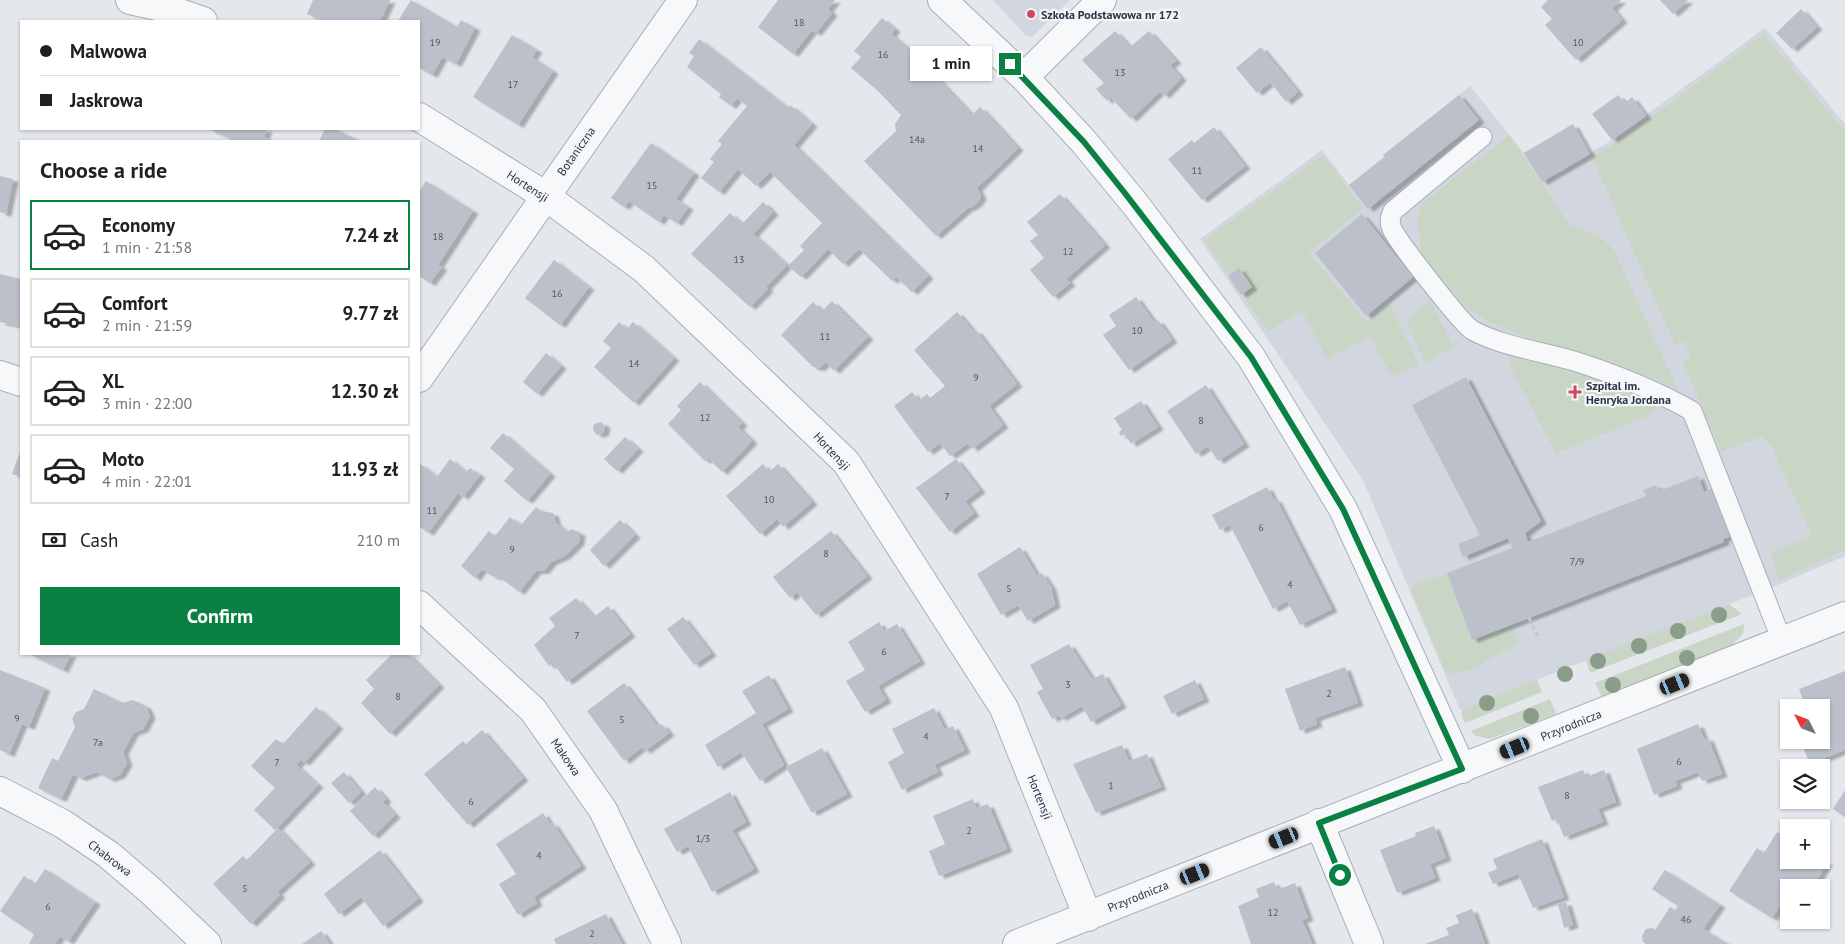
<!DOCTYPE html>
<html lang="en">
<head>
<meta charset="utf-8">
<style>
  :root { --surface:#fff; --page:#f2f2f2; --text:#202124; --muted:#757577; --line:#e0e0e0; --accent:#0b8043 }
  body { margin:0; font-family:"PT Sans",sans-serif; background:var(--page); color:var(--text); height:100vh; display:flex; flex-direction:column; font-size:19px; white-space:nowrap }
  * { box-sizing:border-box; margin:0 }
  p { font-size:16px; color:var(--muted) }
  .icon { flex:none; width:28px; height:28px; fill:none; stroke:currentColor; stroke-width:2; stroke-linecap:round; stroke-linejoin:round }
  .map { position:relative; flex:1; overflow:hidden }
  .drawer { position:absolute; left:20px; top:140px; width:400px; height:515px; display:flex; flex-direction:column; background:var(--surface); border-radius:0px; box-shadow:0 1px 4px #0004 }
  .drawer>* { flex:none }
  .guide { position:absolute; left:20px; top:20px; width:400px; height:110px; border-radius:0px; box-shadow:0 1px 4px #0004; display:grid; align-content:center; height:110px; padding:0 20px; background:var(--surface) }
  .needle { width:32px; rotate:312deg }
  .controls { position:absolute; left:1780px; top:699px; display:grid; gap:10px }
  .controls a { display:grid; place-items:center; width:50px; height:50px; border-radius:0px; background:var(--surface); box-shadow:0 1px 4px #0004; font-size:25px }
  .end { position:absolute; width:22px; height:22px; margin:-11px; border:6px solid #0b8043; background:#fff; box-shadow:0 0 0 2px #fff }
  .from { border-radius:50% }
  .bubble { position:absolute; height:35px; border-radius:0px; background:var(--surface); box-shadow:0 1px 4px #0004; font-size:16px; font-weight:700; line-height:35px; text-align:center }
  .car { position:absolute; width:15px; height:30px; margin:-15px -8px; border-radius:6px; box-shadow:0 0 4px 1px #0007; background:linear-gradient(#222 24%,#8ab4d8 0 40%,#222 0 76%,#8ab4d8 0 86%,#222 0) }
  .guide b { display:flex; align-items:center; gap:18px; height:48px; font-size:19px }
  .guide b+b { border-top:1px solid var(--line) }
  .guide i { width:12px; height:12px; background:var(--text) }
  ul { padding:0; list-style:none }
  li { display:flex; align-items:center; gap:15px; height:70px; margin:0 10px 8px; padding:0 10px; border:2px solid var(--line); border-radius:0px }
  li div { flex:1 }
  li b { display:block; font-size:19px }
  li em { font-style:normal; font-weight:700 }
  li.active { border-color:var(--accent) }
  li>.icon { width:45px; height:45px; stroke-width:1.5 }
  h2 { padding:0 20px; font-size:22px; line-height:60px }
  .pay { display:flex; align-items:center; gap:12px; height:55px; padding:0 20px; font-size:19px }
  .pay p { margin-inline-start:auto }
  .primary-button { display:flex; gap:10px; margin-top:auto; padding:10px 20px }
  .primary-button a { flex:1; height:58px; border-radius:0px; background:var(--accent); color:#fff; font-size:20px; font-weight:700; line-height:58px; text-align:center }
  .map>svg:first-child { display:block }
</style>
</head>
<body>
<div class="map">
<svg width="1845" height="944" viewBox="0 0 1845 944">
  <defs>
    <filter id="shadow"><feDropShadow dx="5.5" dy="3" stdDeviation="1" flood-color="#0004"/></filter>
  </defs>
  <rect width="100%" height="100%" fill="#e4e7ec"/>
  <!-- built -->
  <path fill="#d2d6de" d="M993,0H1070L1032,37L1025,35Z
    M1765,28L1845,124V556L1775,586L1460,710L1363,480L1200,239L1322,150L1349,185L1470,86L1524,153L1573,124L1590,153L1612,140Z"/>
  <!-- green -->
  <path fill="#c9d6c5" d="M1764,34L1845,131V550L1779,580L1771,553L1812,535L1770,444L1763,436L1721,452L1683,362L1690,357L1685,341L1675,345L1592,157L1617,142Z
    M1509,135L1569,225L1602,238L1614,250L1678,390L1653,378L1514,333L1488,321L1466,307L1422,257L1417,218L1424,202Z
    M1323,155L1363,208L1309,253L1367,322L1389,303L1419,365L1392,377L1370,336L1327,359L1302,311L1268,332L1205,240Z
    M1430,301L1454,347L1425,363L1406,320Z
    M1520,354L1657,400L1656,408L1650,416L1556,453L1509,365L1512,358Z
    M1447,573L1472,640L1511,625L1518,644C1496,653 1478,671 1452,674L1444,668L1411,590L1414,585Z
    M1729,604L1742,614L1590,673L1586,660Z
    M1744,624L1743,634L1730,647L1602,697L1595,683Z
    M1537,679L1542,692L1465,723L1461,714L1463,709Z
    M1550,699L1556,714L1490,739L1476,736L1471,731Z"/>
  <!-- building -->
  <path fill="#bbc0ca" filter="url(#shadow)" d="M313,0H390L380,21H323L307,14Z
    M411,0L457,27L461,20L475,28L456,64L442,57L432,75L419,68V21H398Z
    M778,0H835L828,9L832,13L816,33L812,30L793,54L758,27Z
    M1548,0H1621L1612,8L1622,20L1576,60L1545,25L1552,19L1541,7Z
    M1660,0H1688L1673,14Z
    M1801,9L1817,27L1792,49L1776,33Z
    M882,18L895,29L891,34L911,51L972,115L980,107L1018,148L977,188L981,196L978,202L970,208L969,207L936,236L864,161L896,131L895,124L901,115L877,90L851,68L861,57L854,51Z
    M1115,31L1130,47L1149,31L1176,61L1170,65L1181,78L1164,96L1160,91L1131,119L1110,97L1107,101L1096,89L1104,83L1082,60Z
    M512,35L537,50L532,57L553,71L518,125L473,97Z
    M699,39L788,108L790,105L812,124L794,145L928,276L912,292L896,277L892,281L859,249L843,264L828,249L801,277L788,266L804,250L800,246L822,223L770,172L756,186L738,169L719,192L701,178L714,162L710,159L722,144L718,141L747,106L737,98L731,106L719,97L721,94L687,67L694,56L689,53Z
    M1261,47L1298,92L1286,102L1270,82L1257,93L1236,68Z
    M1459,95L1479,120L1368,209L1349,185L1385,157L1383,155Z
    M1618,95L1625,103L1632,97L1646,116L1612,140L1592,114Z
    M1573,124L1590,154L1542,182L1524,153Z
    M1214,127L1245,166L1202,200L1168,159L1192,140L1194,143Z
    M208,129H267L264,137L274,141H230L231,138Z
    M325,129H335L360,141H319Z
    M651,143L694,173L676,199L688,207L677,223L664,215L659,222L629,201L624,207L611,198Z
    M0,176L13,179L6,214L0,212Z
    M426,181L473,211L438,265L442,267L430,283L419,276V192Z
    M1060,194L1105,245L1066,279L1070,283L1053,297L1030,270L1044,258L1030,241L1038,235L1027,222Z
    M763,202L773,212L753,234L787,265L766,287L768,289L750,307L691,254L730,213L742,224Z
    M1362,214L1413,277L1366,316L1315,253Z
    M554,260L589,287L560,325L525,298Z
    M1239,268L1252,287L1241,295L1228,276Z
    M0,274L21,279V326L0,322Z
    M1136,297L1154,322L1158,320L1172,340L1129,370L1103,335L1116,326L1109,315Z
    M832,301L868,337L834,371L826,362L820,368L813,367L781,335L813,302L822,311Z
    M957,312L974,332L976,330L1017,384L989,406L1003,425L972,449L968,443L950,456L940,443L928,452L894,406L912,392L919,401L927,394L930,398L945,386L914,350Z
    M619,322L627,329L633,322L674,358L634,403L594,367L611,348L603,341Z
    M546,353L561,366L537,394L523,382Z
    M1466,377L1541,521L1525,533L1528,542L1646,496L1643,490L1656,485L1659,491L1698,476L1704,492L1715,487L1734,535L1723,539L1724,542L1472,640L1447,573L1512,548L1508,538L1463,557L1458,544L1480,535L1412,405Z
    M700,382L742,423L738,427L752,441L722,472L708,458L705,461L668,424L681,410L677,406Z
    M1206,385L1244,444L1218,461L1208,446L1196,454L1167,411Z
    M1141,401L1158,427L1131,444L1125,434L1121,436L1119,432L1122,430L1114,418Z
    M601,422L605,426L603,433L597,435L593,430L594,424Z
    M503,433L550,474L527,501L504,481L514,469L490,448Z
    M625,437L638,449L617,471L604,459Z
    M21,449V477L12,474Z
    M450,459L466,472L470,468L480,475L463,497L458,493L428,533L419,526V463L437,477Z
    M956,459L980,490L965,501L974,513L950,532L916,488Z
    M763,464L769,472L778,464L812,502L783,527L777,519L760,534L726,496Z
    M1267,487L1274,500L1276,499L1332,609L1300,625L1287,601L1273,609L1230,525L1220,530L1212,515Z
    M536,507L541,511L553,513L556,523L567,532L572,529L580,533L579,542L565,556L551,562L544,571H536L519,592L501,578L492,576L482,569L475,578L461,566L489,531L495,536L510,517L521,525Z
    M620,520L635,535L604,566L590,550Z
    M831,531L867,576L816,615L797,592L790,598L773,577Z
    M1020,547L1037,576L1042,573L1051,587L1055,605L1028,621L1018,605L1001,615L977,574Z
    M576,598L594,617L608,606L630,634L567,682L553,663L549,666L534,645L555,626L549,618Z
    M683,617L711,653L694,665L667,629Z
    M879,622L884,631L897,624L920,661L878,686L886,700L865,712L846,681L865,670L848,642Z
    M1069,644L1092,679L1103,674L1121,705L1091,722L1082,706L1061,718L1059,715L1052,719L1037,692L1043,689L1030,665Z
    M29,654H71L63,670Z
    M392,654H408L439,685L390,734L361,703L374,689L366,680Z
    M1345,667L1358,703L1315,718L1317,724L1300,731L1285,689Z
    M0,670L45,688L29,727L22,724L9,754L0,750Z
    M1845,671V750L1810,764L1800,740H1821V708H1806L1799,689Z
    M769,675L788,709L762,724L784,765L760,781L741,752L718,767L705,745L756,713L742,691Z
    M1195,680L1204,699L1172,714L1163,696Z
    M624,683L658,727L662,724L669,733L645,751L642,747L624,761L587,711Z
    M94,689L123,703L133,700L146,706L150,716L143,729L133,733L123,752L127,763L120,775L110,779L97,772L81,778L73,774L61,799L38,788L52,758L58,761L75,727L72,719L76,712L84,709Z
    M316,707L338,726L304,763L301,760L296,765L318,785L275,830L254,810L275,788L251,766L276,739L283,744Z
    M934,708L945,730L953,726L965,750L934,765L938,772L902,790L888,762L904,753L892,729Z
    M1698,724L1704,739L1708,738L1722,774L1702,781L1698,772L1675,781L1677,786L1654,795L1637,749Z
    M482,730L523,778L468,825L424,774L463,741L466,744Z
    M1122,745L1129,761L1147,754L1161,787L1096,813L1073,764Z
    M822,748L847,794L812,813L786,767Z
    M1583,770L1586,777L1604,770L1616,802L1598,809L1603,822L1564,837L1557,819L1552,821L1538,787Z
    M344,772L361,792L349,803L331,783Z
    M375,787L386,799L383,802L395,815L373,836L350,811Z
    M1845,790V817L1833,809Z
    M730,792L746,822L732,830L754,869L712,892L688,846L677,852L664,829Z
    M973,799L976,808L988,804L1007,849L939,876L929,851L945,844L933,816Z
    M543,813L550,824L553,823L581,866L534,897L537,903L518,915L499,884L516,874L496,844Z
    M1434,826L1446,858L1430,864L1435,878L1397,893L1380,850L1416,836L1415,833Z
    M278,828L310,862L277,892L280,895L251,924L213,884L243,856L247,860Z
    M1777,832L1789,839V860H1822L1827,863L1812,888H1789V896L1787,895L1772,918L1729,891L1757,848L1764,853Z
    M1542,839L1564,897L1533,908L1518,874L1493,884L1488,873L1497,869L1493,859Z
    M380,850L418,899L383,926L361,897L339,914L324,894Z
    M45,869L95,902L68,942L60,936L55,944H29L34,934L0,911L24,876L35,884Z
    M1665,870L1720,905L1703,929L1728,944H1646L1643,942L1642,936L1646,929L1653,928L1655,930L1670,907L1675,910L1678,906L1652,889Z
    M1274,882L1277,890L1295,883L1308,918L1302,920L1312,944H1251L1238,906L1259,897L1256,889Z
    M1566,902L1573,925L1564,928L1558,904Z
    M1472,909L1485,944H1425L1449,935L1446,928L1459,923L1456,915Z
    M606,914L622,944H556L554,939Z
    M321,931L330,944H302Z"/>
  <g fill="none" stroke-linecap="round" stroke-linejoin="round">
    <!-- lane casing -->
    <g stroke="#a9aeb7" stroke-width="21">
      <path id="lane" d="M1482,137L1393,211C1390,217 1389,223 1392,229C1398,242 1461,323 1472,330C1503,347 1541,351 1574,361C1615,374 1655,390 1692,411L1782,641"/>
    </g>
    <!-- street casing -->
    <g stroke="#a9aeb7" stroke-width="30">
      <path id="street" d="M130,0L162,7L203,21
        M942,0L1024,77L1084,142L1135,204L1251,357L1343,509L1462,769
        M1024,77L1102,0
        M419,117L544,195L644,269L846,462L1004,708L1088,917
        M0,375L21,382
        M419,378L683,0
        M419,605L533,710L603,810L667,944
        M0,791L63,824L109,855L151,891L207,944
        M1319,823L1369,944
        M1017,944L1845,616"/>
    </g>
    <!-- path -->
    <path stroke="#c2c5cb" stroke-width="3" stroke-dasharray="4 4" stroke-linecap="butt" d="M1529,618L1539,639"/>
    <!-- lane -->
    <use href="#lane" stroke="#f7f8fa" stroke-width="19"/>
    <!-- street -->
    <use href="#street" stroke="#f7f8fa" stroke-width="28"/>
  </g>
  <!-- trees -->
  <g fill="#899d89">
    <circle cx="1719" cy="615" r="8"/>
    <circle cx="1678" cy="631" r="8"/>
    <circle cx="1639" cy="646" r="8"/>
    <circle cx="1687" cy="658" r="8"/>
    <circle cx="1598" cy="661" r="8"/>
    <circle cx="1565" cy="674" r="8"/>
    <circle cx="1613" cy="685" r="8"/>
    <circle cx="1487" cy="703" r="8"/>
    <circle cx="1531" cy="716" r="8"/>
  </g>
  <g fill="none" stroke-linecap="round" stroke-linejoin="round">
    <!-- route -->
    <path stroke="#0b8043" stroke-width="6" d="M1010,64L1084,142L1124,192L1251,357L1343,509L1462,769L1319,823L1340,875"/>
  </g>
  <!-- markers -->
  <g fill="#d1495b" stroke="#f4f6f9" stroke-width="2">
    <circle cx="1031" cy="14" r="5"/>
    <path d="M1572.5 384.5h5v5h5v5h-5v5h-5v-5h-5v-5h5z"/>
  </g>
  <g text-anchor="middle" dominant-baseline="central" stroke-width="4.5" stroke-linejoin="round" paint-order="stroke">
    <!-- number labels -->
    <g font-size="10" fill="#4f5766">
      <text x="799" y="22">18</text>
      <text x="435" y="42">19</text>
      <text x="1578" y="42">10</text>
      <text x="883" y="54">16</text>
      <text x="1120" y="72">13</text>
      <text x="513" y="84">17</text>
      <text x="917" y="139">14a</text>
      <text x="978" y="148">14</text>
      <text x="1197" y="170">11</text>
      <text x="652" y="185">15</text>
      <text x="438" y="236">18</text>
      <text x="1068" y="251">12</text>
      <text x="739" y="259">13</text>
      <text x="557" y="293">16</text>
      <text x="1137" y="330">10</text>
      <text x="825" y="336">11</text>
      <text x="634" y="363">14</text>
      <text x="976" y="377">9</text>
      <text x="705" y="417">12</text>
      <text x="1201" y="420">8</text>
      <text x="947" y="496">7</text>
      <text x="769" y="499">10</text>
      <text x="432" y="510">11</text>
      <text x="1261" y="527">6</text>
      <text x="512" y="549">9</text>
      <text x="826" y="553">8</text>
      <text x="1577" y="561">7/9</text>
      <text x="1290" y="584">4</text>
      <text x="1009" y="588">5</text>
      <text x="577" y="635">7</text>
      <text x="884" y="651">6</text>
      <text x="1068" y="684">3</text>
      <text x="1329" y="693">2</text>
      <text x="398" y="696">8</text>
      <text x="17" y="718">9</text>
      <text x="622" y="719">5</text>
      <text x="926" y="736">4</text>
      <text x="98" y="742">7a</text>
      <text x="1679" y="761">6</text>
      <text x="277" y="762">7</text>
      <text x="1111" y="785">1</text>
      <text x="1567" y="795">8</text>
      <text x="471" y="801">6</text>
      <text x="969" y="830">2</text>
      <text x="703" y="838">1/3</text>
      <text x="539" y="855">4</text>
      <text x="245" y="888">5</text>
      <text x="48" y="906">6</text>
      <text x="1273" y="912">12</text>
      <text x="1686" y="919">46</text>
      <text x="592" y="933">2</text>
    </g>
    <!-- poi labels -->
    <g font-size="12" font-weight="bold" fill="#2b3445" stroke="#f4f6f9" text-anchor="start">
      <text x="1041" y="14">Szkoła Podstawowa nr 172</text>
      <text x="1586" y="385">Szpital im.<tspan x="1586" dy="14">Henryka Jordana</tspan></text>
    </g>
    <!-- street labels -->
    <g font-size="12" fill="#2b3445" stroke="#f4f6f9">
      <text transform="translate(576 151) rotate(-55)">Botaniczna</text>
      <text transform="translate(528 186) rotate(33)">Hortensji</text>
      <text transform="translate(832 451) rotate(47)">Hortensji</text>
      <text transform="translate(1571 725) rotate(-22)">Przyrodnicza</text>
      <text transform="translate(566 757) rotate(55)">Makowa</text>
      <text transform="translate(1040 797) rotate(68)">Hortensji</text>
      <text transform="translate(110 858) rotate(37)">Chabrowa</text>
      <text transform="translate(1138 896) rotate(-22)">Przyrodnicza</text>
    </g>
  </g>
</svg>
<div class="controls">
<a><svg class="needle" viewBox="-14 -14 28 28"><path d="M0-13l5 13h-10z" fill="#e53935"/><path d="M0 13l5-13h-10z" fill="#757577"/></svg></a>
<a><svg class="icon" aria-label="layers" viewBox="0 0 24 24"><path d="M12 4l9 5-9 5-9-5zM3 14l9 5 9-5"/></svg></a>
<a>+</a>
<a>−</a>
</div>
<i class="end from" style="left:1340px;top:875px"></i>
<i class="end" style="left:1010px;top:64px"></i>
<div class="bubble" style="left:910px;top:46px;width:82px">1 min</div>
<i class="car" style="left:1675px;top:684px;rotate:68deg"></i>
<i class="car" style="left:1515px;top:748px;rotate:248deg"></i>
<i class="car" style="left:1284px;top:838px;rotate:248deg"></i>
<i class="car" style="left:1195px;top:874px;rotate:68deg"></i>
<div class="guide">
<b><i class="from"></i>Malwowa</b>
<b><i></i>Jaskrowa</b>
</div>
<section class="drawer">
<h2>Choose a ride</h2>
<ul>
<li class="active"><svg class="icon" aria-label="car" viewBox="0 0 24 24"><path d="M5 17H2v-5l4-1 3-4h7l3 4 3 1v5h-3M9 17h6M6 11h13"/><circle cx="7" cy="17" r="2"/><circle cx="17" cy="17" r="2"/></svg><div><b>Economy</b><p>1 min · 21:58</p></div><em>7.24 zł</em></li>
<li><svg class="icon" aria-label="car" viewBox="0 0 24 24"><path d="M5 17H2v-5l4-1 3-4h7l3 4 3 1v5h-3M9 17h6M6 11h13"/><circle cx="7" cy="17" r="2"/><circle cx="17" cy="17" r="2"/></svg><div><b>Comfort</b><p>2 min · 21:59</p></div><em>9.77 zł</em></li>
<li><svg class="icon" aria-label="car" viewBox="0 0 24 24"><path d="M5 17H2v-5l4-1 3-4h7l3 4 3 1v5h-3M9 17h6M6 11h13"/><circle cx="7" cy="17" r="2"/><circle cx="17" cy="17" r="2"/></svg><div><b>XL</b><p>3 min · 22:00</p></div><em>12.30 zł</em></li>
<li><svg class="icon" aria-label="car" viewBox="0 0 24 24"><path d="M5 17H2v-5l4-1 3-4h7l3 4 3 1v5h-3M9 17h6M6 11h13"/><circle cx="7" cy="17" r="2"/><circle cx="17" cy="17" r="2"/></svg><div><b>Moto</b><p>4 min · 22:01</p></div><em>11.93 zł</em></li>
</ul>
<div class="pay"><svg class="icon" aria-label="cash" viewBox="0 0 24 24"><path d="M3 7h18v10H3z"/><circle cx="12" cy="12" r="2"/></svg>Cash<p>210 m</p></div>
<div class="primary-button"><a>Confirm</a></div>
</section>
</div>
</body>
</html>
